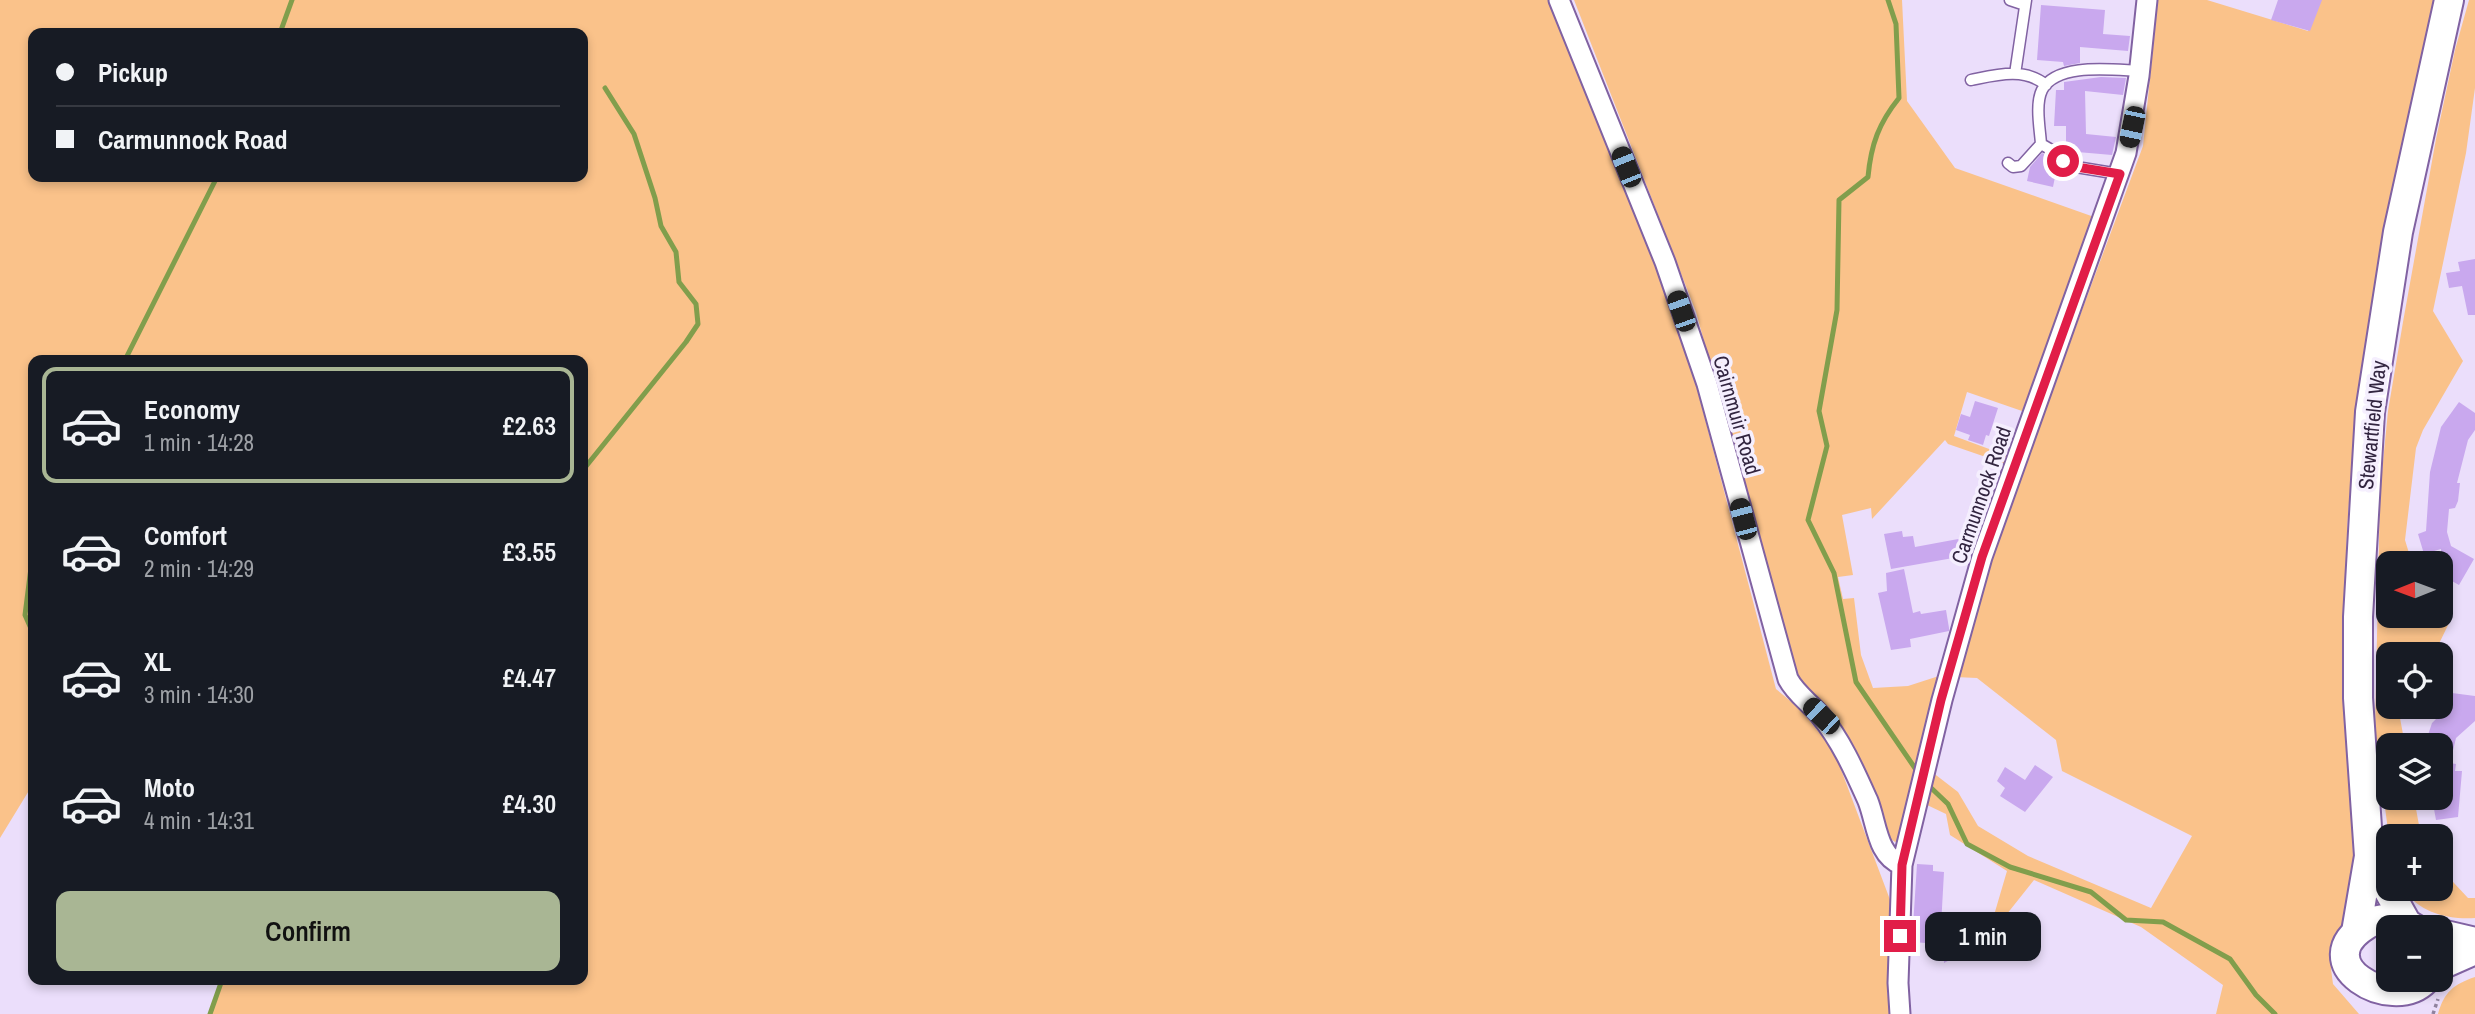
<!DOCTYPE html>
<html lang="en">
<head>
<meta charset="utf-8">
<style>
  :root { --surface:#171b24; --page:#242831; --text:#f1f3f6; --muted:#9ea1a6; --line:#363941; --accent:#a9b694 }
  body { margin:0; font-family:"Archivo Narrow",sans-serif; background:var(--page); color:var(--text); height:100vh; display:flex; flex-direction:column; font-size:26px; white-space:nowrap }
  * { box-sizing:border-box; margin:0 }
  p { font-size:23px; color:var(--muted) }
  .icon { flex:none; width:38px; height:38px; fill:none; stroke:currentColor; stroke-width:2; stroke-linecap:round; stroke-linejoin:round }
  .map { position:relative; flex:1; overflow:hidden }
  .drawer { position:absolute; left:28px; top:355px; width:560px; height:630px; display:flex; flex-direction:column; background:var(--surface); border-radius:14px; box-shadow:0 4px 10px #0003 }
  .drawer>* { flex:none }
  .top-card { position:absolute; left:28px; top:28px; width:560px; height:154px; border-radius:14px; box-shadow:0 4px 10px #0003; display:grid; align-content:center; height:154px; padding:0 28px; background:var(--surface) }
  .needle { width:46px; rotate:269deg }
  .fabs { position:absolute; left:2376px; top:551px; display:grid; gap:14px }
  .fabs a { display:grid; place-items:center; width:77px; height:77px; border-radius:14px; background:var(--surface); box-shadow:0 4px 10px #0003; font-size:35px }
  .end { position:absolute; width:32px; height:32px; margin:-16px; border:9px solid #e11d48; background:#fff; box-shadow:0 0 0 4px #fff }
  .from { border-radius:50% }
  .bubble { position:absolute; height:49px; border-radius:14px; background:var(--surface); box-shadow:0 4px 10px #0003; font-size:23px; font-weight:600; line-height:49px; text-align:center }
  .car { position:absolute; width:21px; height:42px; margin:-21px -10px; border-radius:9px; box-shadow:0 0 5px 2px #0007; background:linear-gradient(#222 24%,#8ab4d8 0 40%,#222 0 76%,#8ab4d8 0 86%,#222 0) }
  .top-card b { display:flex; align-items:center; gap:24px; height:66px; font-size:26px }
  .top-card b+b { border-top:2px solid var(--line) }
  .top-card i { width:18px; height:18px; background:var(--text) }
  ul { padding:12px 0 0; list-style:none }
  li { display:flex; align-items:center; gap:21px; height:116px; margin:0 14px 10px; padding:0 14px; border:4px solid transparent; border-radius:14px }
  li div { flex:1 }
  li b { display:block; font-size:26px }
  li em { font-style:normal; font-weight:600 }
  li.current { border-color:var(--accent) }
  li>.icon { width:63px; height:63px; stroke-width:1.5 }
  .action { display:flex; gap:14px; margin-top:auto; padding:14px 28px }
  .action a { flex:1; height:80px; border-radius:14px; background:var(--accent); color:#111; font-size:28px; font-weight:600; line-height:80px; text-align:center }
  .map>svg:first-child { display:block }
</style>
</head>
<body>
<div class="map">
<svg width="2475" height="1014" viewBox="0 0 2475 1014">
  <rect width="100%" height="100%" fill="#ebdefb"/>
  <!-- green -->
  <path fill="#fac28a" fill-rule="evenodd" d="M0,0H1550L1682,331L1776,689L1800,709L1834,751L1892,905L1887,992L1891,1014H210L222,980H583V360H33V784L0,838ZM33,33H583V177H33Z
    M1574,0H1902L1907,101L1955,168L2097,218L2022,411L1967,392L1954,436L2008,456L2006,464L1948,444L1945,440L1872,519L1871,508L1842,515L1853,575L1838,577L1843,599L1854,598L1861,655L1873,688L1908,686L1942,675L1902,838L1895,842L1888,837L1827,707L1810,694L1795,673L1696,312Z
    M2158,0H2207L2308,31L2320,0H2434C2414,88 2398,176 2383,265C2367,353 2352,442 2347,532C2342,648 2350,764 2354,880L2353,900L2334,943L2331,969L2333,984L2359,1014H2216L2223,985L2141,927L2034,880L1987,939L2007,871L1950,835L1946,814L1925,804L1932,772L1958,792L1978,826L2028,856L2151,908L2192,836L2062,771L2056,740L1977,678L1955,677L1984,574L2143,146Z
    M2469,0H2475V88L2466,153L2433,311L2463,361L2423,430L2416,448L2405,540L2412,563L2389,564V616H2441V609L2450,621L2434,654H2389V707H2407L2400,718L2405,745L2389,746V798H2414L2421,836L2389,838L2375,731L2380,493L2388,411L2403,322L2436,139L2455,50Z
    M2441,869L2468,898H2475V918C2451,920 2417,913 2405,889H2441Z
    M2475,977V1014H2438C2444,992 2454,984 2475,977Z"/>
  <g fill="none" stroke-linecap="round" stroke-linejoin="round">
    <!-- stream -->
    <path stroke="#819e4c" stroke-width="5" d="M1888,0L1896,24L1899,98C1879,123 1871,144 1868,177L1839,200L1837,310L1819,411L1827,446L1808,520L1834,573L1856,682L1919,774
      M280,33L292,0
      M125,360L217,177
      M583,470L686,342L698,324L696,304L679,282L676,252L661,226L655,198L634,134L605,88
      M33,552L25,615L33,633
      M1927,784L1948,804L1967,844L2010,867L2091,892L2126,920L2163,922L2230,959L2256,995L2275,1014
      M210,1014L222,980"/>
  </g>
  <!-- building -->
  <path fill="#c9a8ee" d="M2278,0H2322L2310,31L2271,20Z
    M2041,5L2105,10L2103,34L2130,36L2128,51L2080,47V63L2064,66L2063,62L2037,60Z
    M2101,77L2126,78L2123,95L2085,91L2086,134L2116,137L2112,155L2066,151V126H2054L2056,90H2064V82Z
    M2042,153L2054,160L2057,167L2053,187L2027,181L2030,167Z
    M2475,259V315H2468L2462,286L2449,288L2446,273L2460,271L2458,262Z
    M1975,401L1998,408L1989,436L1986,435L1983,445L1968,440L1970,435L1956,430L1961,414L1970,417Z
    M2459,402L2475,413V430L2468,440L2457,483H2460L2458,501L2455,508L2449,509L2447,532L2451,546L2474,559L2459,585L2441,575V549L2424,554L2418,534L2426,531L2430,472L2441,427Z
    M1902,531L1903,537L1913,536L1915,547L1969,537L1972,549L1970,555L1891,569L1884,534Z
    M1904,569L1913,613L1920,611L1921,614L1946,610L1949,628V631L1910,639L1911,647L1891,650L1878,593L1887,591L1886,573Z
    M2452,693L2475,696V721L2456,738L2450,763L2456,764L2455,771H2462L2458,817L2436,820L2432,798H2441V746H2426V741L2432,723L2446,709L2447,698Z
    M2035,765L2053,777L2025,812L2000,796L2005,788L1997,781L2005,767L2025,780Z
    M1917,864L1933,865V871L1944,872L1940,944L1912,942Z
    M1943,941H1963V953L1944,963Z"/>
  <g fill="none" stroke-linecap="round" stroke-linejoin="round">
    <!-- lane casing -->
    <g stroke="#8162a2" stroke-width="13">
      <path id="lane" d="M2010,0L2025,5
        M2015,74L2026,0
        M1971,80C1996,75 2024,67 2046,85
        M2041,144L2060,155L2062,161L2070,166L2119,174
        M2008,163L2013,167L2021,166L2041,144C2040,129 2035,104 2042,90C2057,62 2113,70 2140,71"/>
    </g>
    <!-- street casing -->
    <g stroke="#8162a2" stroke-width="23">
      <path id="street" d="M1559,0L1665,262L1707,384L1788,679C1796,694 1809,702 1820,715C1841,740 1855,772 1868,801C1877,824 1877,856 1902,865
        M1900,1014L1898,983L1902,865L1942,700L1982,557L2126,153L2139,76L2147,0"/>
    </g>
    <!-- secondary casing -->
    <g stroke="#8162a2" stroke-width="32">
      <path id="secondary" d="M2369,856L2406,922
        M2414,928C2401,919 2383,915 2368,924C2303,963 2392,1014 2425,980
        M2356,932L2369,856L2358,698V617L2370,412L2398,232L2449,0
        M2441,934L2475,942
        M2441,965L2475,950"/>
    </g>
    <!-- path -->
    <path stroke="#90839f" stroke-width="3.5" stroke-dasharray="3.5 3.5" stroke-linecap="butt" d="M2433,1014L2438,999"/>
    <!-- lane -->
    <use href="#lane" stroke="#fff" stroke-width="10"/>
    <!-- street -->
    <use href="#street" stroke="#fff" stroke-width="19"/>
    <!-- secondary -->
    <use href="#secondary" stroke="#fff" stroke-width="28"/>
  </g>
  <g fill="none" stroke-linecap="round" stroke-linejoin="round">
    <!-- route -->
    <path stroke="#e11d48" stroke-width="9" d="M1900,936L1902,865L1941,700L1982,557L2120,174L2070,166L2063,161"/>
  </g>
  <g text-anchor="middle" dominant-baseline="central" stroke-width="7" stroke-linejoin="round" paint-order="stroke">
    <!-- street labels -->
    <g font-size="21" fill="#322540" stroke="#f5effe">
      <text transform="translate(1737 415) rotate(74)">Cairnmuir Road</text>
      <text transform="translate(2372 425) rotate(-84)">Stewartfield Way</text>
      <text transform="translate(1981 495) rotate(-71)">Carmunnock Road</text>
    </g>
  </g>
</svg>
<div class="fabs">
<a><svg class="needle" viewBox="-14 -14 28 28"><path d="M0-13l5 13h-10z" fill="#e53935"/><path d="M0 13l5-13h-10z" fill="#9ea1a6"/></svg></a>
<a><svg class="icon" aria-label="locate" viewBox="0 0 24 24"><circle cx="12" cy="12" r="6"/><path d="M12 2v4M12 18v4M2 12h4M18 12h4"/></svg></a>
<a><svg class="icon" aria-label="layers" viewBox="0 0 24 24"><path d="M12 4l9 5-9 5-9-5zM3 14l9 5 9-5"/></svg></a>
<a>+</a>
<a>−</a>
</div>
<i class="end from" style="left:2063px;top:161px"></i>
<i class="end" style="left:1900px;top:936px"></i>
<div class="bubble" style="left:1925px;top:912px;width:116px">1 min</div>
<i class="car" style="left:2132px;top:127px;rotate:192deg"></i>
<i class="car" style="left:1626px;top:167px;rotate:338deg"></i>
<i class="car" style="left:1681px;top:311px;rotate:341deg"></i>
<i class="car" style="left:1743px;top:519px;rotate:345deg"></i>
<i class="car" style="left:1821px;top:716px;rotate:314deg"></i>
<div class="top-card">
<b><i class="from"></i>Pickup</b>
<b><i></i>Carmunnock Road</b>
</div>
<section class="drawer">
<ul>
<li class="current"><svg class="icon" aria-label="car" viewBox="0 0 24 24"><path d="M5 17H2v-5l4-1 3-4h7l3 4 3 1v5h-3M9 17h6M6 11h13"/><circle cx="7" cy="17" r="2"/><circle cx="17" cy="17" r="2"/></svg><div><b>Economy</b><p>1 min · 14:28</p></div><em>£2.63</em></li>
<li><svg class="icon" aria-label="car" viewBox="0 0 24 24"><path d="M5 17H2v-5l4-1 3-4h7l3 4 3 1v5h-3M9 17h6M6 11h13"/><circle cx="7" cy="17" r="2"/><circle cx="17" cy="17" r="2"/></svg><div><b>Comfort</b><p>2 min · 14:29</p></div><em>£3.55</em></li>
<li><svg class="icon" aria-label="car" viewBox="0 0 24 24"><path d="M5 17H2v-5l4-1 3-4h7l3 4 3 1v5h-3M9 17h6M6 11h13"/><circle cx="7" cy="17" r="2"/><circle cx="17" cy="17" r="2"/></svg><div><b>XL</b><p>3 min · 14:30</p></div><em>£4.47</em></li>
<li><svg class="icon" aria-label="car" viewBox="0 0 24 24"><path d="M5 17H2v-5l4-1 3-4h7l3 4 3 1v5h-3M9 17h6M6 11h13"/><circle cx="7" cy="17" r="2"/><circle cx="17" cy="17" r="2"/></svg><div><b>Moto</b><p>4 min · 14:31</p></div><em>£4.30</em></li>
</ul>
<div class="action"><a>Confirm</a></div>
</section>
</div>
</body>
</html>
